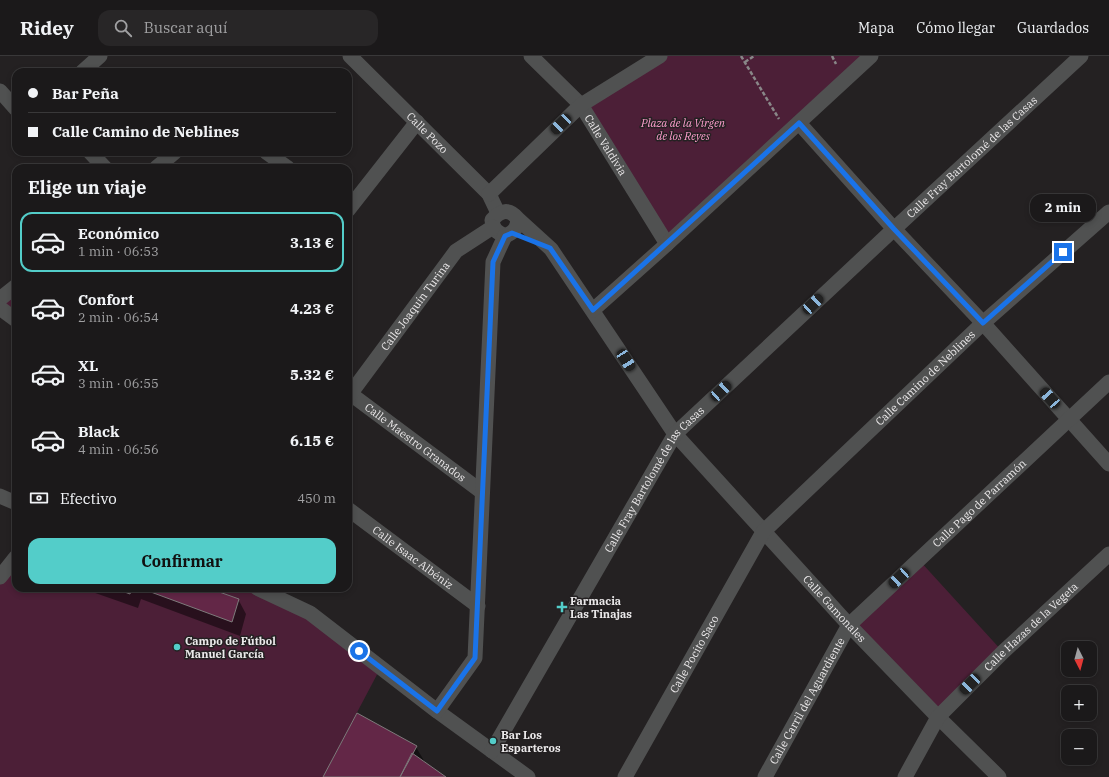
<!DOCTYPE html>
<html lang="es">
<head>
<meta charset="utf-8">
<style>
  :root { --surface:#1b191a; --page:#282627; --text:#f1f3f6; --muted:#a0a0a2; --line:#393839; --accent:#53cdc9 }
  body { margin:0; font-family:"IBM Plex Serif",serif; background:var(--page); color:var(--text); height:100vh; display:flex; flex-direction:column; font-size:15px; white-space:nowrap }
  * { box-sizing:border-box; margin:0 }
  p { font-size:13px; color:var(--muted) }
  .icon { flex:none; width:22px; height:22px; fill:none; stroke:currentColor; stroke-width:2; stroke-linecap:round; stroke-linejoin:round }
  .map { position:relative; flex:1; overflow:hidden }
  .panel { position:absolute; left:12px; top:108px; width:340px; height:428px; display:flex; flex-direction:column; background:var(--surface); border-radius:12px; box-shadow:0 2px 6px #0003,0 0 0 1px var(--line) }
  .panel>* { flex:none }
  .hud { position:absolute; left:12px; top:12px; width:340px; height:88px; border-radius:12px; box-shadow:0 2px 6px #0003,0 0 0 1px var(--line); display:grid; align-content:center; height:88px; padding:0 16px; background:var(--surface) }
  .needle { width:26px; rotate:174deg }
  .buttons { position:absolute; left:1061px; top:585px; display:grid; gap:8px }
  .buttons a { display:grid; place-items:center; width:36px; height:36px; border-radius:8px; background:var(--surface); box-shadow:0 2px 6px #0003,0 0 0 1px var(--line); font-size:20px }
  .end { position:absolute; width:18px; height:18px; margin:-9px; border:5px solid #1a73e8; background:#fff; box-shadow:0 0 0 2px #fff }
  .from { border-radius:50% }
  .bubble { position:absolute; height:28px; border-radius:12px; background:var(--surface); box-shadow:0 2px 6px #0003,0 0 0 1px var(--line); font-size:13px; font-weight:800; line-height:28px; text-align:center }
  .car { position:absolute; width:12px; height:24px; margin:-12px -6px; border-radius:5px; box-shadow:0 0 3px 1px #0007; background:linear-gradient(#222 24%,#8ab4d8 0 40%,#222 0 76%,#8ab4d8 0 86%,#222 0) }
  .hud b { display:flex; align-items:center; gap:14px; height:38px; font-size:15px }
  .hud b+b { border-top:1px solid var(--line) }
  .hud i { width:10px; height:10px; background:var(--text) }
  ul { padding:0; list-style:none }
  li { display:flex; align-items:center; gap:12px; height:60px; margin:0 8px 6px; padding:0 8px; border:2px solid transparent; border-radius:12px }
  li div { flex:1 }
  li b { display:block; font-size:15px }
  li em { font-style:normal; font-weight:800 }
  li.active { border-color:var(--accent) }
  li>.icon { width:36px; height:36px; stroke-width:1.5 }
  h2 { padding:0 16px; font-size:18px; line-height:48px }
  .pay { display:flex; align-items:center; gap:10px; height:44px; padding:0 16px; font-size:15px }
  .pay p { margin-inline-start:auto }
  .button { display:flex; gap:8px; margin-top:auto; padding:8px 16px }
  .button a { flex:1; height:46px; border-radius:12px; background:var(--accent); color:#111; font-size:16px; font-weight:800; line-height:46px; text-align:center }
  header { display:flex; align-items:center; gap:24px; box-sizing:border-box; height:56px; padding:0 20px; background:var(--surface); border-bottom:1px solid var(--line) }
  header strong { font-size:19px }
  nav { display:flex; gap:22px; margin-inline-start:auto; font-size:14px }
  .search { width:280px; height:36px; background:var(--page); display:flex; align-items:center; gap:10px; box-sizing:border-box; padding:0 14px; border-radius:12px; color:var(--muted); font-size:15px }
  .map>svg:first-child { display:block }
</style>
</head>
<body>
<header>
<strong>Ridey</strong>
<div class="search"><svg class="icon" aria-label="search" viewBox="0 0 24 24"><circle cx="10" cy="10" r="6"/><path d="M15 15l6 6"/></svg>Buscar aquí</div>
<nav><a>Mapa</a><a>Cómo llegar</a><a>Guardados</a></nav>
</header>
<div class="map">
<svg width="1109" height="721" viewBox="0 0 1109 721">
  <rect width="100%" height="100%" fill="#242122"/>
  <!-- green -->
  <path fill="#4c1f37" d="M660,0H871L667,188L581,49Z
    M16,230V264L0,252Z
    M16,501V532H257L310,557L381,611L323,721H0V521Z
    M919,504L1003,596L938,661L849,569Z"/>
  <!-- shadow -->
  <path fill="#0007" d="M81,532H205L238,543L246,558L240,580L141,543L138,552Z
    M416,691L426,708L444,721H324Z"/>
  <!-- building -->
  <path fill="#632747" stroke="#7e7a7b" d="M114,532H132L130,538Z
    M140,532H208L239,543L232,566Z
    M357,657L417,690L400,721H323Z
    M412,697L446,721H400Z"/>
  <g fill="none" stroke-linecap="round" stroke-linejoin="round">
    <!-- path -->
    <path stroke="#898788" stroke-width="2.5" stroke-dasharray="4 2" stroke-linecap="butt" d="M741,0L779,63
      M832,0L836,8
      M745,6L754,0"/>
    <!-- minor -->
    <g stroke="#505151" stroke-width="15">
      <path id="s1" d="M350,0L489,138L498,157"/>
      <path id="s2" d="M531,0L581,49L667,188"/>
      <path d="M82,16L100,0"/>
      <path d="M0,35L16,53"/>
      <path d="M799,67L894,173L983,267L1109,408"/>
      <path d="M90,96L105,112"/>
      <path d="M266,96L288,112"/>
      <path d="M156,112L175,96"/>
      <path d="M489,138L581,49L660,0"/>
      <path d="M348,154L417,66"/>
      <path id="s3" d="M518,163C517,173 514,176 505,180C497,176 493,174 492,164C501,154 509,152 518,163L551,193L675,378L849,569L938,661L999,721"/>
      <path d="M0,243L16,230"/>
      <path d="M0,252L16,264"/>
      <path d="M593,254L667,188L871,0"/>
      <path id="s4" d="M348,336L482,436"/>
      <path id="s5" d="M348,341L456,195L493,171"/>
      <path d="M0,440L16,447"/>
      <path id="s6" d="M348,453L478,550"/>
      <path d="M0,521L16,501"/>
      <path d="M257,532L310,557L437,655L528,721"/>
      <path d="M437,655L475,602L493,206L505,180"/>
      <path id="s7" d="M492,695L675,378L894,173L1081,0"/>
      <path id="s8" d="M625,721L763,476L983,267L1109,156"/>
      <path id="s9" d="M765,721L849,569L1109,326"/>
      <path id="s10" d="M905,721L938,661L1003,596L1109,498"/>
    </g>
  </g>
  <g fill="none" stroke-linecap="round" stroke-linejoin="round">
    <!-- route -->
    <path stroke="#1a73e8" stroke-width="5" d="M359,595L437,655L475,602L493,206L505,180L512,177L550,192L593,254L799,67L894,173L983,267L1063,196"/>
  </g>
  <!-- markers -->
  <g fill="#53cdc9" stroke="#242122" stroke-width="1.5">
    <path d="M560 545h4v4h4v4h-4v4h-4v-4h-4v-4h4z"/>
    <circle cx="177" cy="591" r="4"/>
    <circle cx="493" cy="685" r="4"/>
  </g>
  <g text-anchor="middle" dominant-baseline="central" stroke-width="3" stroke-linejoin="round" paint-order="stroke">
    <!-- park labels -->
    <g font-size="11" font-style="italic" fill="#fd9ecd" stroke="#242122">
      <text x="683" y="67">Plaza de la Virgen<tspan x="683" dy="13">de los Reyes</tspan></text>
    </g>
    <!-- street labels -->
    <g font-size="11" fill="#ebe9ea" stroke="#242122">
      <text stroke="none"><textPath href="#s1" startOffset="109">Calle Pozo</textPath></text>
      <text stroke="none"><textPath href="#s2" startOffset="117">Calle Valdivia</textPath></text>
      <text stroke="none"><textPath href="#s7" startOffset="772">Calle Fray Bartolomé de las Casas</textPath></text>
      <text stroke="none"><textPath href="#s5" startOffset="113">Calle Joaquín Turina</textPath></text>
      <text stroke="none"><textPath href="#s8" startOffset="505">Calle Camino de Neblines</textPath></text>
      <text stroke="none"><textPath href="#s4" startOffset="84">Calle Maestro Granados</textPath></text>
      <text stroke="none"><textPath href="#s7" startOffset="317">Calle Fray Bartolomé de las Casas</textPath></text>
      <text stroke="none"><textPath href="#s9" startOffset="352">Calle Pago de Parramón</textPath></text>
      <text stroke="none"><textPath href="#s6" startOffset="81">Calle Isaac Albéniz</textPath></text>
      <text stroke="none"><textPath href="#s3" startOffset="580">Calle Gamonales</textPath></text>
      <text stroke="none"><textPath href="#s10" startOffset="198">Calle Hazas de la Vegeta</textPath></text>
      <text stroke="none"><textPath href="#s8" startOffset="141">Calle Pocito Saco</textPath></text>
      <text stroke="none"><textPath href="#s9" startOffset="87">Calle Carril del Aguardiente</textPath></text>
    </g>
    <!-- poi labels -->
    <g font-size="11" font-weight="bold" fill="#ebe9ea" stroke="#242122" text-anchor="start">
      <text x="570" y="545">Farmacia<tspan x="570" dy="13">Las Tinajas</tspan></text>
      <text x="185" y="585">Campo de Fútbol<tspan x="185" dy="13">Manuel García</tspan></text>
      <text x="501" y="679">Bar Los<tspan x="501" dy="13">Esparteros</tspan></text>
    </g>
  </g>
</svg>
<div class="buttons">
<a><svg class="needle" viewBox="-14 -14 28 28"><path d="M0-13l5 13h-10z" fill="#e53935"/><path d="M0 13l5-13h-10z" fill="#a0a0a2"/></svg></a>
<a>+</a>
<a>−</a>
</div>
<i class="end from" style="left:359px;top:595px"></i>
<i class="end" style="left:1063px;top:196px"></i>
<div class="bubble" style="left:1030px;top:138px;width:66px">2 min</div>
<i class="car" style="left:561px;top:68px;rotate:226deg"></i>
<i class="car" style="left:813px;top:248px;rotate:47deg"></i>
<i class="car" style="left:626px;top:304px;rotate:147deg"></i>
<i class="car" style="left:721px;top:335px;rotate:47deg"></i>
<i class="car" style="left:1050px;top:342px;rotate:318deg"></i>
<i class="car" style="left:899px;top:522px;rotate:227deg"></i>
<i class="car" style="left:970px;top:628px;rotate:225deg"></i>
<div class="hud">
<b><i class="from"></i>Bar Peña</b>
<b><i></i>Calle Camino de Neblines</b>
</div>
<section class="panel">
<h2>Elige un viaje</h2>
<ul>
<li class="active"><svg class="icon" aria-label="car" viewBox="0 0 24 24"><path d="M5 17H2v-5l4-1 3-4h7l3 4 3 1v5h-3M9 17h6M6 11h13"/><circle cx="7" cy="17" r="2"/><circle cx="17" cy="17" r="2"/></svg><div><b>Económico</b><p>1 min · 06:53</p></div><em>3.13 €</em></li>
<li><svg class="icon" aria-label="car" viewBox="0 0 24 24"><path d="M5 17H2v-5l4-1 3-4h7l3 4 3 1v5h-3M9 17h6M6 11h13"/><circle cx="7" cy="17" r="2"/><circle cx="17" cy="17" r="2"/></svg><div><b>Confort</b><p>2 min · 06:54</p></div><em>4.23 €</em></li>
<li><svg class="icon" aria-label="car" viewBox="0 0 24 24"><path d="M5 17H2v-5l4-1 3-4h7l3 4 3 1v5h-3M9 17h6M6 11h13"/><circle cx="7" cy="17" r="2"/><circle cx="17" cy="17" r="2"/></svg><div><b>XL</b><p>3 min · 06:55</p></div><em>5.32 €</em></li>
<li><svg class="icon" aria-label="car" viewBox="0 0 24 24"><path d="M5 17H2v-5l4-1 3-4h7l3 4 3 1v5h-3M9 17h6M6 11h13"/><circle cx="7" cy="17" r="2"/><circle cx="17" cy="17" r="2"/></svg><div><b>Black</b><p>4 min · 06:56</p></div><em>6.15 €</em></li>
</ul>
<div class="pay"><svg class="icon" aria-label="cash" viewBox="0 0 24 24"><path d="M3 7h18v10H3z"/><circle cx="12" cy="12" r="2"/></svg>Efectivo<p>450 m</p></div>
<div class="button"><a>Confirmar</a></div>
</section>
</div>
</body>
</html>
